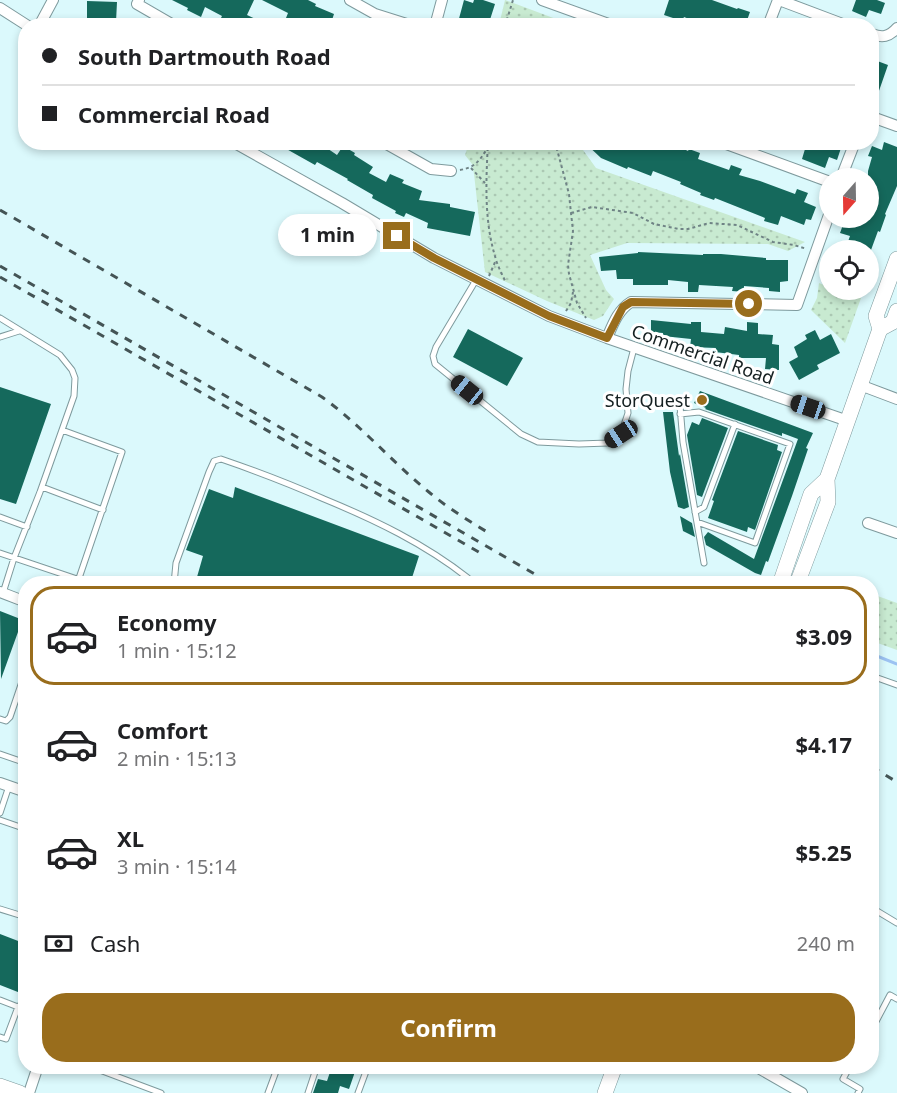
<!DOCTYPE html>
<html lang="en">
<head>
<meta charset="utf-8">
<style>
  :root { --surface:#fff; --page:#f6f6f6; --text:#202124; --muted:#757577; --line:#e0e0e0; --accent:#996d1c }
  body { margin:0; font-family:"Noto Sans",sans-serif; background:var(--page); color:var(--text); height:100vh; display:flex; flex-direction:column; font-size:22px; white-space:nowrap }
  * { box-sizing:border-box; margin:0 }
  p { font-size:20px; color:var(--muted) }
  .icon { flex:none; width:33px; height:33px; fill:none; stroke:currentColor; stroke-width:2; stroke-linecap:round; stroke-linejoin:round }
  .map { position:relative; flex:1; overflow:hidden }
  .sheet { position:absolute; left:18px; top:576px; width:861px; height:498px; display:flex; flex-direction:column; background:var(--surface); border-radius:24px; box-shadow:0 3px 9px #0003 }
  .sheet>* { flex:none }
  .hud { position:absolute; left:18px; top:18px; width:861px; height:132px; border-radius:24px; box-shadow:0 3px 9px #0003; display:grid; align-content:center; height:132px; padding:0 24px; background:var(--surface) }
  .needle { width:39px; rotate:200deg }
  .buttons { position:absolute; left:819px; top:168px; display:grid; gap:12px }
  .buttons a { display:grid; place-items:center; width:60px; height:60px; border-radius:50%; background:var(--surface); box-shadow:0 3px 9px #0003; font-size:30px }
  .end { position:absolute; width:27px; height:27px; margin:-14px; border:8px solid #996d1c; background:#fff; box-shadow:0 0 0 3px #fff }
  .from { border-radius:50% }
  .bubble { position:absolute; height:42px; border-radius:21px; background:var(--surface); box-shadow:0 3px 9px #0003; font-size:20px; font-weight:700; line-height:42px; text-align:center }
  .car { position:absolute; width:18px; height:36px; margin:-18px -9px; border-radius:8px; box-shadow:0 0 4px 2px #0007; background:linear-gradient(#222 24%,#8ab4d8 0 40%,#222 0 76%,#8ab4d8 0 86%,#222 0) }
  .hud b { display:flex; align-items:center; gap:21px; height:57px; font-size:22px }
  .hud b+b { border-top:2px solid var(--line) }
  .hud i { width:15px; height:15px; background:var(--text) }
  ul { padding:10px 0 0; list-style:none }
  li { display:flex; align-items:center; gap:18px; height:99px; margin:0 12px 9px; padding:0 12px; border:3px solid transparent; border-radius:24px }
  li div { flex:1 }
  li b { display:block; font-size:22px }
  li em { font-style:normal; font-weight:700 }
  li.active { border-color:var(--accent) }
  li>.icon { width:54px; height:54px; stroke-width:1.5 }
  .pay { display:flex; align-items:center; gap:15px; height:66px; padding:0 24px; font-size:22px }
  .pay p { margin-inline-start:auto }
  .primary-button { display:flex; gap:12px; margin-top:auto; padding:12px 24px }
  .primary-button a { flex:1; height:69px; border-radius:24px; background:var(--accent); color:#fff; font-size:24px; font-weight:700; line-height:69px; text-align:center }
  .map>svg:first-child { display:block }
</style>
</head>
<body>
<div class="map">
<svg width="897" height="1093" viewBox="0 0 897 1093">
  <defs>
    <pattern id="green-dots" width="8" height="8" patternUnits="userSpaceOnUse" patternTransform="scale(1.5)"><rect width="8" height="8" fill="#c8ead1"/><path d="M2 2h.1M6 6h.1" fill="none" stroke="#abc8b3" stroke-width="1.8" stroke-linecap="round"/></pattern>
  </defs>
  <rect width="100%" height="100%" fill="#dbf9fc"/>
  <!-- green -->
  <path fill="url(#green-dots)" d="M505,0L572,25H499Z
    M469,143H578L596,168L805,242L788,251L768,244L627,243L590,255L606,290L614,299L603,316L594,320L547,301L485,272L474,174L472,164L465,155Z
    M819,283L829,287L830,290H838L861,298L845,343L811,310L817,298Z
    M872,594L897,603V650L872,641Z"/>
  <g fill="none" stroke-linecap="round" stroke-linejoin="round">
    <!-- stream -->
    <path stroke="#9cc2f2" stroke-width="3" d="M872,654L897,664"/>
  </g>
  <!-- building -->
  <path fill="#15695c" d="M172,0H254L247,15L270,26H217L222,16L205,7L201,17L187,10L188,8Z
    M262,0H308L316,4L315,6L334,14L330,26H301L286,18L288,13Z
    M464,0L473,3L474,0H483L495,4L488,26H457Z
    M669,0H712L737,9L738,8L750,12L745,26H707L684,17L682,21L664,15Z
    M856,0H877L885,3L881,14L869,10L866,17L852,11Z
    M87,1L117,2L116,22L87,20Z
    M872,59L888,65L873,108L872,107Z
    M274,142H318L337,155L343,146L355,153L354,155L373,167L369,173L386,182L390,174L404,180L402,183L422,191L419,200L450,204V207L475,212L470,236L427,228L428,223L406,213L404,217L395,213L396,211L372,198L373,195L347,180L348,179L317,162L315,165Z
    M584,142H632L642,146L643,144L650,146L652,142H669L688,151L689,149L700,153L698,159L729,170L731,165L742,169L739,175L760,181L795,194L797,189L808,193L804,202L816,207L811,220L806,219L804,225L781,216L778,225L764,221L765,218L715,198L714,200L700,195L701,193L680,184L681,182L653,171L651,176L628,167L627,169L601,158Z
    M792,142H843L837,160L829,157L825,168L802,159L805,149Z
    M884,142L897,147V186L885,214L886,215L880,232L878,231L871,250H845L850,236L840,233L844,222L848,224L851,218H868V171L872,157L868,156L872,146L882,150Z
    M638,252L703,255V254H721L766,258V260H788V281L780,282V292L769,291V288L744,286V292L732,291L733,287L699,285L698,292H688V282L668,280V285H633V279H617L616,270L601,271L599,257L638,253Z
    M651,320L691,324V322H701V332L724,334L725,327L747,331V322L758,323V334L773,335L772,344L779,345V370L765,369L766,358H739V355L715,352L716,348L690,347L691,339L663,336V333L651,332Z
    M468,329L523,358L507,386L453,357Z
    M815,330L820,340L831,334L840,353L817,365L819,369L799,380L789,362L798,357L794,347L807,339L805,335Z
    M0,387L51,404L16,504L0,499Z
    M700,391L813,433L806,448L808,449L792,496L768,562L766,561L761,575L755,573L706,545L704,537L708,532L754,559L798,439L782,433V436L705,409L706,408L694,403Z
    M663,412H673L679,456L680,454L689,507L684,509L678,507L670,472Z
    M702,418L728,428L702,497L697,495L687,435L692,422L699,425Z
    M738,431L778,445L777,450L782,452L755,530L748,527L747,532L708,518L714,501L712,500Z
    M235,487L419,556L410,584H195L203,556L186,550L209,489L233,498Z
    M680,516L692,523L695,537L683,531Z
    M0,611L23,620V621L26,622L22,633L18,632L1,679Z
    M0,934L26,944V987L23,994L0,985Z
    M332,1066H357L349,1089L340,1086L338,1093H313L318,1079L327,1081Z"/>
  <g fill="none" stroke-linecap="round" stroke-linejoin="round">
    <!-- lane casing -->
    <g stroke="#7e9a9d" stroke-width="7">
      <path id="lane" d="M476,280L436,347L433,356L435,364L521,434L538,442L579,444L608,443L621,434L628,413L626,389L628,371L634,348
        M0,318L60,355L72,370L75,378L74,396L40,492L14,558L3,593
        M0,337L19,331
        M680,406L683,442L704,563
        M680,414L699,412L790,444L755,543L697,522
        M62,430L122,452L77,584
        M42,487L103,510
        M695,512L704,507L735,424
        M0,517L27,527
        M0,553L92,584
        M174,584L176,563L209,472L214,461L221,459C256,471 290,484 324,499C375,520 425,544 468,578L466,584
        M872,676L897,685
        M0,719L6,721L10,717L26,670
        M0,754L26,763
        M0,813L9,786
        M0,820L26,829
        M872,908L897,923
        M0,909L26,917
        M0,1000L18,1007L6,1039L0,1037
        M18,1007L26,1000
        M872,1029L890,995L897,999
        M89,1066L161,1093
        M850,1066L843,1079L860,1089L858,1093
        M268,1093L278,1066
        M308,1093L317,1066
        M358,1093L368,1066"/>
    </g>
    <!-- street casing -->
    <g stroke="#7e9a9d" stroke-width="12">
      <path id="street" d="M139,0L137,4L175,26
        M350,0L375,14L413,26
        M542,0L614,26
        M779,0L848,26
        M0,8L28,26
        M39,26L53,0
        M435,26L442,0
        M768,26L778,0
        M872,34C882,38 889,37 897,28
        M872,117L897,126
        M233,142L342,203L434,258L549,316L607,338L848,421
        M383,142L431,169L451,171
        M721,142L830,182
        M841,178L855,142
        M607,338C613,324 618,310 631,302L797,305L830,212
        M860,385L897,399
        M868,523L897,533
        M0,592L26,602
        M0,783L26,792
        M755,1066L802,1093
        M29,1093L38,1066"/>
    </g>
    <!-- secondary casing -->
    <g stroke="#7e9a9d" stroke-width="16">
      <path id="secondary" d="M880,329L893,322L897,311
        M780,584L811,494L827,479
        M797,584L828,502L827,479L880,329L876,316L897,259
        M0,1086L20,1093
        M605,1093L615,1066"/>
    </g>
    <!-- path -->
    <path stroke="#6f8385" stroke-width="2" stroke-dasharray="3 3" stroke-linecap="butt" d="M505,26L513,0
      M488,142C486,180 484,220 495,256C497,265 502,274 506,283
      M555,142L569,194L571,213L573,231L568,265L569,274L577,303L586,318
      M471,168L485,183
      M460,170C476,167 479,161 487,149
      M571,213L592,207L633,213L654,224L679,229H688L709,223L737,225L773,242L794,245L807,249
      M489,276L496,260
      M566,311L571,303L573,292"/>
    <!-- lane -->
    <use href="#lane" stroke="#fff" stroke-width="5"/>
    <!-- street -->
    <use href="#street" stroke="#fff" stroke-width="10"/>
    <!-- secondary -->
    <use href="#secondary" stroke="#fff" stroke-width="15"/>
    <!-- rail -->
    <path stroke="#445455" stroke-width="3" stroke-dasharray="8 8" stroke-linecap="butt" d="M0,210L322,397C361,425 393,463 430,493C449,509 471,522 492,535
      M0,266L552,584
      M0,277L484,555
      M872,767L897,782"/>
  </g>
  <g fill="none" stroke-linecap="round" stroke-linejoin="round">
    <!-- route -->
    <path stroke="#996d1c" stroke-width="8" d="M397,236L434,258L549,316L607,338L623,307L631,302L749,304"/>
  </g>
  <!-- markers -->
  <circle fill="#996d1c" stroke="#fff" stroke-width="2" cx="702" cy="400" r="6"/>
  <g text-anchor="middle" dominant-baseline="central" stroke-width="6" stroke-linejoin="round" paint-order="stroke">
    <!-- street labels -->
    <g font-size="18" fill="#141f20" stroke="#fff">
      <text transform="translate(703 354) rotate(19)">Commercial Road</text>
    </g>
    <!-- poi labels -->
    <g font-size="18" fill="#141f20" stroke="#fff" text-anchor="end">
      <text x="690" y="400">StorQuest</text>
    </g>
  </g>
</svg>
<div class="buttons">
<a><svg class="needle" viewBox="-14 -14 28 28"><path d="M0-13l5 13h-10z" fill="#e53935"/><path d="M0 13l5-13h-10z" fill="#757577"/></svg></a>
<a><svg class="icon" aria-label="locate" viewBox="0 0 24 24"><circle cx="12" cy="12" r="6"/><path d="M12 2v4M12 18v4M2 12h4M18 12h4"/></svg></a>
</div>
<i class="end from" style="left:749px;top:304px"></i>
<i class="end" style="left:397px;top:236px"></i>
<div class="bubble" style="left:278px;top:214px;width:99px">1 min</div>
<i class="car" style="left:467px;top:390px;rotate:309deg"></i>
<i class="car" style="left:808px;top:407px;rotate:289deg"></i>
<i class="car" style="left:621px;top:434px;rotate:237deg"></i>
<div class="hud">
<b><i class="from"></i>South Dartmouth Road</b>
<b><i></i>Commercial Road</b>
</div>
<section class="sheet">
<ul>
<li class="active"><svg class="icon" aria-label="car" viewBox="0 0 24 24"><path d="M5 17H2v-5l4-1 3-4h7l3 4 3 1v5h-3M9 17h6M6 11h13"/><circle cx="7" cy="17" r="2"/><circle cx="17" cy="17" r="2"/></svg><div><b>Economy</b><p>1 min · 15:12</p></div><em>$3.09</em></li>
<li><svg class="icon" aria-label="car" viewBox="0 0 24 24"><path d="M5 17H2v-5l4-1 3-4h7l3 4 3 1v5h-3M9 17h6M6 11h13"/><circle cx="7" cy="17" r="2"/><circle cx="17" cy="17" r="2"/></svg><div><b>Comfort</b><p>2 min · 15:13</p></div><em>$4.17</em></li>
<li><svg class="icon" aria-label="car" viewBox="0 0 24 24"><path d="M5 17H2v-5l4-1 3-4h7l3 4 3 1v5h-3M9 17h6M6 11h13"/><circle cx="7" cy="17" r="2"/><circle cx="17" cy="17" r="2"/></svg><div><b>XL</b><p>3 min · 15:14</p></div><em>$5.25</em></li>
</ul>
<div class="pay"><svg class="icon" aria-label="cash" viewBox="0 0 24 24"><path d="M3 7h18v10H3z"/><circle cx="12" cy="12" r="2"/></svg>Cash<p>240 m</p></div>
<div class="primary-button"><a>Confirm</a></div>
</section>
</div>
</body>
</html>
